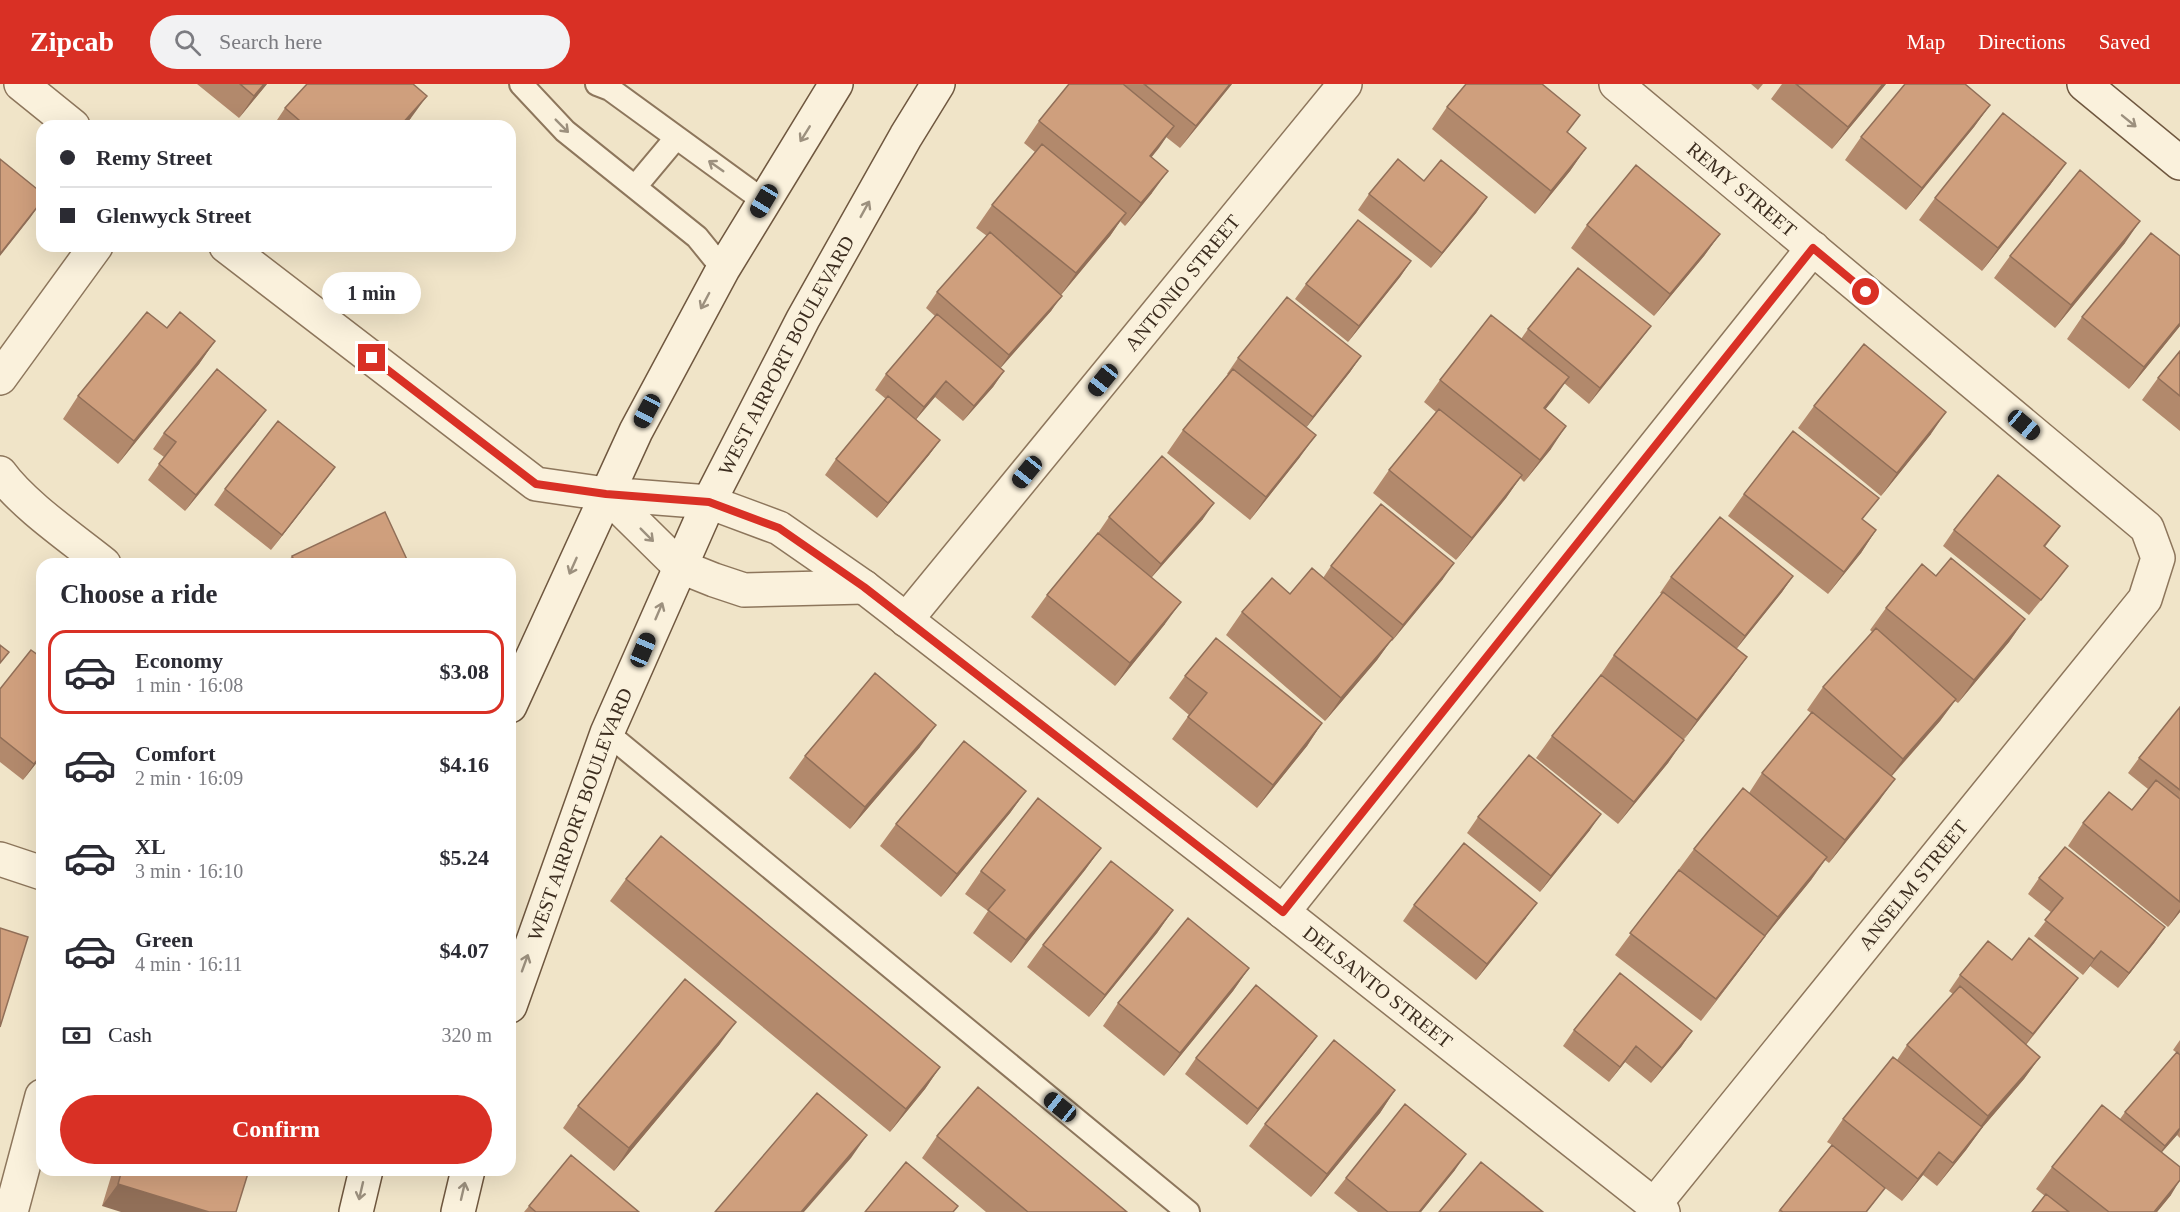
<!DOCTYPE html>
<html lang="en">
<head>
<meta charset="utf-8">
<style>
  :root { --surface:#fff; --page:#f2f2f3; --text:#2b2b33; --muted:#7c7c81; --line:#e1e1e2; --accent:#d93025 }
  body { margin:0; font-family:Georgia,serif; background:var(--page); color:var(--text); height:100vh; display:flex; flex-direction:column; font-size:22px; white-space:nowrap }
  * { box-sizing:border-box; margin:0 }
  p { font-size:20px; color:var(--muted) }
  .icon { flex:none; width:33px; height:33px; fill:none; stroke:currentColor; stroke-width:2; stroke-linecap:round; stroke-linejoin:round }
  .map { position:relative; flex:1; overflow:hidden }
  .panel { position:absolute; left:36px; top:474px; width:480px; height:618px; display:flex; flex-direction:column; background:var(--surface); border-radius:18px; box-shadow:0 6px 24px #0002 }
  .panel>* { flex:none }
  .top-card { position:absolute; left:36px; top:36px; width:480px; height:132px; border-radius:18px; box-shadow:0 6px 24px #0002; display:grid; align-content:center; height:132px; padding:0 24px; background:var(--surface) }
  .end { position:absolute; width:27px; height:27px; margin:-14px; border:8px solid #d93025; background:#fff; box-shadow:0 0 0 3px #fff }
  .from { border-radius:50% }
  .bubble { position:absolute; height:42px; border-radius:21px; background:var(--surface); box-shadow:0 6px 24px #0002; font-size:20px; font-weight:600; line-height:42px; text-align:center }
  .car { position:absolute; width:18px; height:36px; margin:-18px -9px; border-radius:8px; box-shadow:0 0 4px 2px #0007; background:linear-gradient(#222 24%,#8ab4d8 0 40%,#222 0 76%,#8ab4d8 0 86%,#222 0) }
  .top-card b { display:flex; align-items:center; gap:21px; height:57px; font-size:22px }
  .top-card b+b { border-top:2px solid var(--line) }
  .top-card i { width:15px; height:15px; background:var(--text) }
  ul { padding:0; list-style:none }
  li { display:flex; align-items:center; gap:18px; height:84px; margin:0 12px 9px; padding:0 12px; border:3px solid transparent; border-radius:18px }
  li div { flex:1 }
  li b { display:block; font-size:22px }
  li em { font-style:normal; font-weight:600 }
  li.on { border-color:var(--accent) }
  li>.icon { width:54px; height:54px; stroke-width:1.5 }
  h2 { padding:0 24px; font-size:27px; line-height:72px }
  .pay { display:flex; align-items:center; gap:15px; height:66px; padding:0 24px; font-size:22px }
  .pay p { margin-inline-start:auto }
  .cta { display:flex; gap:12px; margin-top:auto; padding:12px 24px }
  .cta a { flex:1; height:69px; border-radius:36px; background:var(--accent); color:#fff; font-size:24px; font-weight:600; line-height:69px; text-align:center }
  header { display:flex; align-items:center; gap:36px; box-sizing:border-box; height:84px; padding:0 30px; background:var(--accent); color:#fff }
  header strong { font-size:28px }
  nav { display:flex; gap:33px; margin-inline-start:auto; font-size:21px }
  .search { width:420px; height:54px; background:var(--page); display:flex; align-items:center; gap:15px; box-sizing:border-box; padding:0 21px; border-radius:33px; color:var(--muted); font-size:22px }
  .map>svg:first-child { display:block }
</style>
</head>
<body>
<header>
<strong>Zipcab</strong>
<div class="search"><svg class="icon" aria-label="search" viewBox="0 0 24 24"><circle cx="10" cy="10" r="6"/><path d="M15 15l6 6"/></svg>Search here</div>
<nav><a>Map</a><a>Directions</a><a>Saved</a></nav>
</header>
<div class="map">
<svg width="2180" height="1128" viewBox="0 0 2180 1128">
  <rect width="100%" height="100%" fill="#f0e4c8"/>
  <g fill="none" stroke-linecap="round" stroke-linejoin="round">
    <!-- service casing -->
    <g stroke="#8d765c" stroke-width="26">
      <path id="service" d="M521,0L565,47L697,153L723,185
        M597,0L610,5L764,117
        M635,103L676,54
        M607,649L1188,1128"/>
    </g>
    <!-- minor casing -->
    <g stroke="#8d765c" stroke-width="36">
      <g id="minor">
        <path d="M21,0L73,42"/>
        <path id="s1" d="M1616,0L2147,444L2158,474L2145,515L1654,1121"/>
        <path id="s2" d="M226,162L536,400L606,410L709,418L779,444L864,503L1283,828L1663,1128"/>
        <path d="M0,294L96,162"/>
        <path d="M0,389C23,421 73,455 104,480"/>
        <path d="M606,410L679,482L714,496L744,506L864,503"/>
        <path id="s3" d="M906,536L1345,0"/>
        <path d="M0,775L42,789"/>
        <path d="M1283,828L1813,164"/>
        <path d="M11,1128L42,1012"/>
      </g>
    </g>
    <!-- secondary casing -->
    <g stroke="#6f573f" stroke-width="36">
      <g id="secondary">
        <path d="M2084,0L2180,79"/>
        <path d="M510,622L636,347L723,185L836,0"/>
        <path id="s4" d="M510,922L607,649L709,418L803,235L906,52L938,0"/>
        <path d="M356,1128L366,1086"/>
        <path d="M458,1128L468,1086"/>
      </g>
    </g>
    <!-- service -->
    <use href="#service" stroke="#faf1dc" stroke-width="22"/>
    <!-- minor -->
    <use href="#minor" stroke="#faf1dc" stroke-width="33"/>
    <!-- secondary -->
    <use href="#secondary" stroke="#faf1dc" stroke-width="33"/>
  </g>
  <!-- wall -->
  <path fill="#b2896c" d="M197,0H267L239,34Z
    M1069,0H1232L1180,64L1166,53L1151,73L1152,109L1125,142L1120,137L1110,152L1061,211L1051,227L1000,284L1004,287L993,303L963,337L935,313L916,335L940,356L929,371L877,434L825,391L836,375L886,315L875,306L886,290L935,232L926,224L937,208L987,152L976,144L992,121L1035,68L1024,59L1039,37Z
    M1751,0H1763L1758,6Z
    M1782,0H1886L1832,65L1771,15Z
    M1990,21L1974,43L1906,126L1845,76L1861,53Z
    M1447,23L1567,49L1586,64L1570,87L1535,130L1432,45Z
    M285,24L411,34L404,42H273Z
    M2066,79L2050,101L1982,187L1919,136L1935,114Z
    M1424,97L1487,113L1476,129L1431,184L1358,126L1369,110Z
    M1587,141L1720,150L1704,172L1654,232L1571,164Z
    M2125,159L2055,244L1994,194L2010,172Z
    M1411,177L1400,193L1348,258L1295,215L1306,200Z
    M2082,233L2180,242L2129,305L2067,255Z
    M167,244L215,257L199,280L118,380L63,335L78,312Z
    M1528,245L1639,258L1589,320L1564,299L1545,325L1551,365L1524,398L1520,394L1506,414L1456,476L1373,409L1389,386L1436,328L1424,318L1440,296L1521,255Z
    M2180,267V347L2142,316L2158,294Z
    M1361,272L1350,288L1306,343L1300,373L1250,436L1167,369L1183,346L1228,290H1227L1238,274Z
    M1814,322L1931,350L1881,412L1798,344Z
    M266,326L255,341L185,427L148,396L164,373L153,365L164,349Z
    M335,383L324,398L271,466L214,421L225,405Z
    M1744,410L1863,436L1876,446L1861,469L1828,510L1728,432Z
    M1109,433L1203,435L1152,493L1165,540L1115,602L1031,533L1047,511L1105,456L1098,449Z
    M2060,442L2045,463L2068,482L2057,497L2029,531L1943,462L1954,446Z
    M292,472L409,480H286Z
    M1331,482L1443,495L1392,557L1391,556L1377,576L1325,637L1226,551L1242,528L1290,510L1323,494Z
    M1793,492L1782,508L1736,565L1747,573L1731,595L1683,656L1668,679L1618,740L1536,674L1552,652L1599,593L1614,571L1662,510L1660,509L1671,493Z
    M1936,492L2025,535L2009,558L1958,619L1955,617L1940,637L1892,692L1879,717L1829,779L1825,776L1811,796L1763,855L1749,874L1701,937L1615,871L1694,765L1749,709L1762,689L1811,629L1807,626L1823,603L1872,548L1870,546L1886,524Z
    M42,574V672L23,696L0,678V605Z
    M1185,592L1322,639L1307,662L1257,724L1172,655L1189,631L1169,614Z
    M2180,623V828L2168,843L2068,762L2083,739L2132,726L2148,705L2128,689L2139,674Z
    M920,663L850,745L789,694L805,672Z
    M1026,707L1010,729L941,813L880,762L896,740Z
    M1478,733L1590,746L1540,808L1467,749Z
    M1101,764L1085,786L1011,879L973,849L988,827L965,810L981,787Z
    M2039,794L2165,843L2154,859L2118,904L2090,882L2083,891L2034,852L2052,829L2028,810Z
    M626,795L940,983L925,1005L890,1048L610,817Z
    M1414,821L1526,834L1476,896L1403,837Z
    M1173,826L1157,849L1089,933L1027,883L1043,861Z
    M2012,876L2078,894L2067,909L2026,961L2040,973L2024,995L1982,1044L1966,1066L1937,1102L1923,1091L1902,1117L1885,1104L1867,1128H1778L1832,1061L1827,1058L1843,1035L1897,976L1907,961L1953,910L1949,907L1960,891Z
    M1249,884L1233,907L1164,992L1103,942L1118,919Z
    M1574,946L1692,947L1681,963L1651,999L1625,978L1609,998L1563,962Z
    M1317,952L1306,967L1247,1041L1185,990L1196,974Z
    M2180,956V1054L2177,1051L2162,1068L2171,1111L2157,1128H2032L2045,1112L2036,1105L2052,1083L2120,1035L2125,1028L2177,969L2173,966Z
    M720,960L614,1087L563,1044L578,1022Z
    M1395,1006L1380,1029L1311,1113L1249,1062L1265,1040Z
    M937,1052L1127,1128H986L922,1074Z
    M113,1086H249L102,1122Z
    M1455,1086L1421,1128H1358L1334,1109L1346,1094Z
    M529,1122L639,1128H524Z"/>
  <!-- shaded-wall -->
  <path fill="#916f58" d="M264,0H267L239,34L254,12Z
    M1230,0H1232L1180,64L1196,42Z
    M1883,0H1886L1832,65L1848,43Z
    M427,12L411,34L404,42H400Z
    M1990,21L1974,43L1906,126L1922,104Z
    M1174,42L1159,64L1134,95L1150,72Z
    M1586,64L1570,87L1535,130L1551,107Z
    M2066,79L2050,101L1982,187L1998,164Z
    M1168,87L1152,109L1125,142L1141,119Z
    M1487,113L1476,129L1431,184L1442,169Z
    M42,117L30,134L0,172V170Z
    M1126,129L1110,152L1060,212L1076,189Z
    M2140,137L2125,159L2055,244L2071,221Z
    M1720,150L1704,172L1654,232L1670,210Z
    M1411,177L1400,193L1348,258L1359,242Z
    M1062,212L1051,227L998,287L1009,271Z
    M2180,239V242L2129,305L2144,283Z
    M1651,242L1639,258L1589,320L1600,304Z
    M215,257L199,280L118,380L134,357Z
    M1361,272L1350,288L1302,349L1313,333Z
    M1004,287L993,303L963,337L974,322Z
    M1569,293L1553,316L1528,347L1544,324Z
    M946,297L935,313L913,339L924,323Z
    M266,326L255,341L185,427L196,411Z
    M1946,328L1931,350L1881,412L1897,389Z
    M1566,342L1551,365L1524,398L1540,376Z
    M1316,351L1300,373L1250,436L1266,413Z
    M940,356L929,371L877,434L888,419Z
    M335,383L324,398L271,466L282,451Z
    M1522,391L1506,414L1456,476L1472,454Z
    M1214,419L1203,435L1150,495L1161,480Z
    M1876,446L1861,469L1828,510L1844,488Z
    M1454,479L1443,495L1392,557L1403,541Z
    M1793,492L1782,508L1734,568L1745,552Z
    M1181,518L1165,540L1115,602L1130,579Z
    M2025,535L2009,558L1958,619L1974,596Z
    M1393,554L1377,576L1325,637L1341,614Z
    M1747,573L1731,595L1682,658L1697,636Z
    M1956,615L1940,637L1887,697L1903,675Z
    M1322,639L1307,662L1257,724L1273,701Z
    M936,641L920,663L850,745L865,723Z
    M1684,656L1668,679L1618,740L1634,718Z
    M42,670V672L23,696L34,680Z
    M1895,695L1879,717L1829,779L1845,756Z
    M1026,707L1010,729L941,813L957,790Z
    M1601,730L1590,746L1540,808L1551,792Z
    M1101,764L1085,786L1011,879L1026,856Z
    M1827,773L1811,796L1763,855L1749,874L1701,937L1778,833Z
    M1537,819L1526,834L1476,896L1487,880Z
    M2180,825V828L2168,843Z
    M1173,826L1157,849L1089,933L1105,911Z
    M2165,843L2154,859L2118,904L2129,889Z
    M2101,867L2090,882L2083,891L2094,875Z
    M1249,884L1233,907L1164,992L1180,969Z
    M2078,894L2067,909L2022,965L2033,950Z
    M736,938L720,960L614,1087L629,1064Z
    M1692,947L1681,963L1651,999L1662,984Z
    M1317,952L1306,967L1247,1041L1258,1025Z
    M1636,962L1625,978L1609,998L1620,983Z
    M2040,973L2024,995L1982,1044L1966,1066L1937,1102L1988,1032Z
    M940,983L925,1005L890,1048L906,1025Z
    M1395,1006L1380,1029L1311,1113L1327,1090Z
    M2180,1044V1046L2177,1051L2154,1077L2165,1062Z
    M867,1051L851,1074L804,1128H801Z
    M1939,1068L1923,1091L1902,1117L1918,1095Z
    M1466,1070L1455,1086L1421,1128H1419Z
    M2180,1096L2171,1111L2157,1128H2154Z
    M118,1100L209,1128H121L102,1122Z"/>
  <!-- building -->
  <path fill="#cf9f7d" stroke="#916f58" stroke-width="1.5" d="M240,0H264L254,12Z
    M307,0H413L427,12L400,42H306L285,24Z
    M1069,0H1123L1174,42L1150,72L1168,87L1141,119L1039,37Z
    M1144,0H1230L1196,42Z
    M1466,0H1542L1580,31L1567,48L1586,64L1551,107L1447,23Z
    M1796,0H1883L1848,43Z
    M1905,0H1965L1990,21L1922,104L1861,53Z
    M2003,29L2066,79L1998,164L1935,114Z
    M1042,60L1126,129L1076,189L992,121Z
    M0,75L42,109V117L0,170Z
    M1398,75L1424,97L1441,76L1487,113L1442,169L1369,110Z
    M1636,81L1720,150L1670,210L1587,141Z
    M2080,86L2140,137L2071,221L2010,172Z
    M1358,136L1411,177L1359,242L1306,200Z
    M990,148L1062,212L1009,271L937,208Z
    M2151,149L2180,172V239L2144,283L2082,233Z
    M1578,184L1651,242L1600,304L1528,245Z
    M1287,213L1361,272L1313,333L1238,274Z
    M147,228L167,244L180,228L215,257L134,357L78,312Z
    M937,230L1004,287L974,322L946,297L924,323L886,290Z
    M1491,231L1569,293L1544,324L1566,342L1540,376L1440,296Z
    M1864,260L1946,328L1897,389L1814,322Z
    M2180,267V312L2158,294Z
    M217,285L266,326L196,411L159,380L176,358L164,349Z
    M1233,285L1316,351L1266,413L1183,346Z
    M888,312L940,356L888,419L836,375Z
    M1439,325L1522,391L1472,454L1389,386Z
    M278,337L335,383L282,451L225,405Z
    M1793,347L1879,414L1862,435L1876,446L1844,488L1744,410Z
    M1162,372L1214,419L1161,480L1109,433Z
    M1998,391L2060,442L2044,462L2068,482L2041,516L1954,446Z
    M1381,420L1454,479L1403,541L1331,482Z
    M385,428L409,480H296L292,472Z
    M1720,433L1793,492L1745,552L1671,493Z
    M1098,449L1181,518L1130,579L1047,511Z
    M1951,474L2025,535L1974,596L1886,524L1922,480L1936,492Z
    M1312,484L1393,554L1341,614L1242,528L1272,494L1290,510Z
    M1663,508L1747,573L1697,636L1614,571Z
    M1876,544L1956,615L1903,675L1823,603Z
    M1216,554L1322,639L1273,701L1188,633L1207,609L1185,592Z
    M0,561L9,568L0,579Z
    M31,566L42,574V670L34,680L0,653V605Z
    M875,589L936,641L865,723L805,672Z
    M1601,591L1684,656L1634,718L1552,652Z
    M2180,623V706L2139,674Z
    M1812,628L1895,695L1845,756L1762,689Z
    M964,657L1026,707L957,790L896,740Z
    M1529,671L1601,730L1551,792L1478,733Z
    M2156,696L2180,715V818L2083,739L2109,708L2132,726Z
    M1743,704L1827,773L1778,833L1694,765Z
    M1038,714L1101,764L1026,856L988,826L1005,806L981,787Z
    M661,752L940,983L906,1025L626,795Z
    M1464,759L1537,819L1487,880L1414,821Z
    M2065,763L2165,843L2129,889L2101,867L2094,875L2045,836L2063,814L2039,794Z
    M1111,777L1173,826L1105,911L1043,861Z
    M1679,786L1765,852L1716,915L1630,849Z
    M1188,834L1249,884L1180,969L1118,919Z
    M0,844L28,853L0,943Z
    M2029,854L2078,894L2033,950L1960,891L1988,857L2012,876Z
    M1620,889L1692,947L1662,984L1636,962L1620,983L1574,946Z
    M685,895L736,938L629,1064L578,1022Z
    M1256,901L1317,952L1258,1025L1196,974Z
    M1960,902L2040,973L1988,1032L1907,961Z
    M1334,956L1395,1006L1327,1090L1265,1040Z
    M2177,968L2180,971V1044L2165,1062L2125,1028Z
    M1893,973L1982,1043L1953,1079L1939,1068L1918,1095L1843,1035Z
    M978,1003L1127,1128H1028L937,1052Z
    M817,1009L867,1051L801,1128H715Z
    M1405,1020L1466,1070L1419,1128H1388L1346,1094Z
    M2102,1021L2180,1083V1096L2154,1128H2109L2052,1083Z
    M1832,1061L1885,1104L1866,1128H1783L1780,1126Z
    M571,1071L639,1128H536L529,1122Z
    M906,1078L958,1122L953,1128H865Z
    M1481,1078L1543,1128H1439Z
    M122,1086H249L236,1128H209L118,1100Z
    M2046,1110L2069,1128H2032Z"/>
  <!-- one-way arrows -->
  <defs><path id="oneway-shaft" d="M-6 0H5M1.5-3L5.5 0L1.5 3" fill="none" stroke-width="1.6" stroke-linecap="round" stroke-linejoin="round" transform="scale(1.5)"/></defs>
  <g stroke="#9c907e">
    <use href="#oneway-shaft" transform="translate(2129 37) rotate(39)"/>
    <use href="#oneway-shaft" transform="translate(562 42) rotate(45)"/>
    <use href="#oneway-shaft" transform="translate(805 50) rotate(122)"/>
    <use href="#oneway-shaft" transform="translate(716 82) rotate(-145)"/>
    <use href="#oneway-shaft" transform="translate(865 125) rotate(-61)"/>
    <use href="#oneway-shaft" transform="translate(705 217) rotate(118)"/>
    <use href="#oneway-shaft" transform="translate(647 451) rotate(45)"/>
    <use href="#oneway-shaft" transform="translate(573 482) rotate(114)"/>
    <use href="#oneway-shaft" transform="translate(659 527) rotate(-67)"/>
    <use href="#oneway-shaft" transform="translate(525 879) rotate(-70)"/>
    <use href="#oneway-shaft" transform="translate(361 1107) rotate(103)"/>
    <use href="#oneway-shaft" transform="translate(463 1107) rotate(-77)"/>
  </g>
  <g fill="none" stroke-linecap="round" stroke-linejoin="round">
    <!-- route -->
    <path stroke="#d93025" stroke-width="8" d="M372,274L536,400L606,410L709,418L779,444L864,503L1283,828L1813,164L1866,208"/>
  </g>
  <g text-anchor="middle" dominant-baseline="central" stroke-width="4.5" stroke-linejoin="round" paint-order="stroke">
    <!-- street labels -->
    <g font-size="20" fill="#3d2e20" stroke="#f7eed8">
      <text stroke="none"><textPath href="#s1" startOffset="164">REMY STREET</textPath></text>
      <text stroke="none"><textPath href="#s3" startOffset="436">ANTONIO STREET</textPath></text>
      <text stroke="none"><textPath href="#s4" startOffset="708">WEST AIRPORT BOULEVARD</textPath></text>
      <text stroke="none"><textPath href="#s4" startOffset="204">WEST AIRPORT BOULEVARD</textPath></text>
      <text transform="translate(1913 801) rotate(-51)">ANSELM STREET</text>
      <text stroke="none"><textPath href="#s2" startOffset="1394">DELSANTO STREET</textPath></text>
    </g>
  </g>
</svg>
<i class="end from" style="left:1866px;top:208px"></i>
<i class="end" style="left:372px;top:274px"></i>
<div class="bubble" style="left:322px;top:188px;width:99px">1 min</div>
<i class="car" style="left:764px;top:117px;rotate:211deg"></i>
<i class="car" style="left:1103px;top:296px;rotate:219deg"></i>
<i class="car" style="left:647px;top:327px;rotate:208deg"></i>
<i class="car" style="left:2024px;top:341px;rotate:130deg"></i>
<i class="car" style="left:1027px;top:388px;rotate:219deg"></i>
<i class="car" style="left:643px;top:566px;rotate:23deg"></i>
<i class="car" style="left:1060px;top:1023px;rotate:309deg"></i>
<div class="top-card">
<b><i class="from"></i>Remy Street</b>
<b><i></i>Glenwyck Street</b>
</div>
<section class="panel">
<h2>Choose a ride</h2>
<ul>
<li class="on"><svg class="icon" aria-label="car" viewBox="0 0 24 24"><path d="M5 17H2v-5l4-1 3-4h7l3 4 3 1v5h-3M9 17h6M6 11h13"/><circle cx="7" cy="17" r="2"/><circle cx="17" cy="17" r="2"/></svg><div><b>Economy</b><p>1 min · 16:08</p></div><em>$3.08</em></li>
<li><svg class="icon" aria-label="car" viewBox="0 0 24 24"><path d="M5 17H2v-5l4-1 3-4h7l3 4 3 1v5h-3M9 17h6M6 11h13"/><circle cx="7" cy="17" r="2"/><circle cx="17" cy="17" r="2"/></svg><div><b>Comfort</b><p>2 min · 16:09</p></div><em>$4.16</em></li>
<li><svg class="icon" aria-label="car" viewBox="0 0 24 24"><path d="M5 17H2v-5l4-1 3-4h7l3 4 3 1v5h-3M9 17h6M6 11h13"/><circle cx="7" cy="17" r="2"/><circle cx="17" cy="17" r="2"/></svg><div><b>XL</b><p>3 min · 16:10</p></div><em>$5.24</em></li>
<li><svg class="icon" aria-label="car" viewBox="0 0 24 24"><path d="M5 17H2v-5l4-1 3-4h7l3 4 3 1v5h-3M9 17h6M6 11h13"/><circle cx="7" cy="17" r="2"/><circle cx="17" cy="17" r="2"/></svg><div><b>Green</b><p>4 min · 16:11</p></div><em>$4.07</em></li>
</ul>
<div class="pay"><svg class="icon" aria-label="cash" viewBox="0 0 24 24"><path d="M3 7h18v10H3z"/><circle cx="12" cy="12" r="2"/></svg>Cash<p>320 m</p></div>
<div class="cta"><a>Confirm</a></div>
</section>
</div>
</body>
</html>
